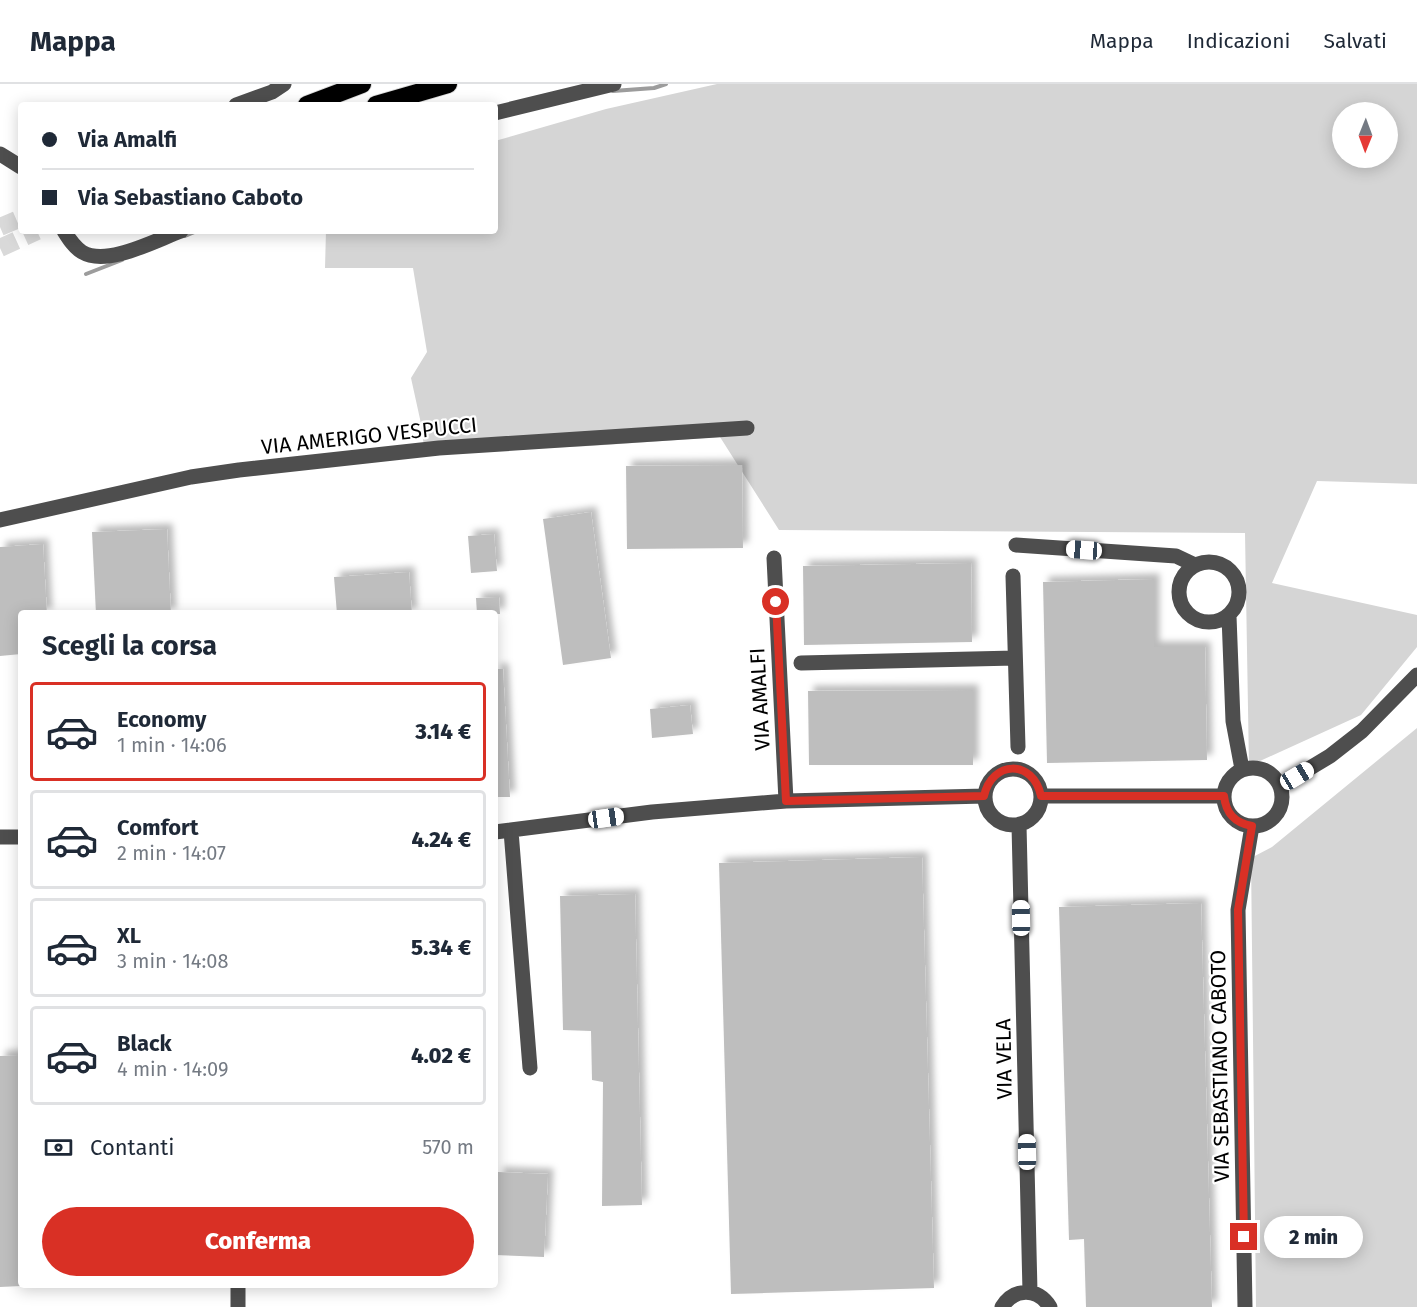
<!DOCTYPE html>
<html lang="it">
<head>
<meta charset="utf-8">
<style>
  :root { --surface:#fff; --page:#f6f6f7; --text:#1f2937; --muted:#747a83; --line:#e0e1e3; --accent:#d93025 }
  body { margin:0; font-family:"Fira Sans",sans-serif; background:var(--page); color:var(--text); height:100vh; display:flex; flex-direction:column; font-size:22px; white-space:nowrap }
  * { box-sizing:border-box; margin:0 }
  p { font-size:20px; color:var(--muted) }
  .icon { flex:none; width:33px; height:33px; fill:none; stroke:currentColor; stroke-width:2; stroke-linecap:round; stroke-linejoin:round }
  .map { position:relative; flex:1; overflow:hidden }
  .sheet { position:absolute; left:18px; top:526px; width:480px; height:678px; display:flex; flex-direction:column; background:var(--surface); border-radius:6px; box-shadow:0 3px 15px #0003 }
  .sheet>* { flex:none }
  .banner { position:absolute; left:18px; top:18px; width:480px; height:132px; border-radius:6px; box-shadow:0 3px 15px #0003; display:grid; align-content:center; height:132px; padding:0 24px; background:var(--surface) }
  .needle { width:39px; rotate:181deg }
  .buttons { position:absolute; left:1332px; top:18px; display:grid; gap:12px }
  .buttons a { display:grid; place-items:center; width:66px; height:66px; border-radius:50%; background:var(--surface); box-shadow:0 3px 15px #0003; font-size:30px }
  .end { position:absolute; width:27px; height:27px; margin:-14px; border:8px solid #d93025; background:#fff; box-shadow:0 0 0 3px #fff }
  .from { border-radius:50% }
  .bubble { position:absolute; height:42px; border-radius:21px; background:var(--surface); box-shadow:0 3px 15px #0003; font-size:20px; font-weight:800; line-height:42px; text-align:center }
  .car { position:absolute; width:18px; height:36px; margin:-18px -9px; border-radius:8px; box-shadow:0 0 4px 2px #0007; background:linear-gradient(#fff 24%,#345 0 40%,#fff 0 76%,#345 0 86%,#fff 0) }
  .banner b { display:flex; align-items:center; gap:21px; height:57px; font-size:22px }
  .banner b+b { border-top:2px solid var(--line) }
  .banner i { width:15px; height:15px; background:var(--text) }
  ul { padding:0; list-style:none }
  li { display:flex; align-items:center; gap:18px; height:99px; margin:0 12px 9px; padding:0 12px; border:3px solid var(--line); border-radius:6px }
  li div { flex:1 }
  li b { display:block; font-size:22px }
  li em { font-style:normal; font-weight:800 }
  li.selected { border-color:var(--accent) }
  li>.icon { width:54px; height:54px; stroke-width:1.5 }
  h2 { padding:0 24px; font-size:27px; line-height:72px }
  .pay { display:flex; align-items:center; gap:15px; height:66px; padding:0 24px; font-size:22px }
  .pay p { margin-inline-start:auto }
  .primary-button { display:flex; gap:12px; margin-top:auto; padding:12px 24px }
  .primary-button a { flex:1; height:69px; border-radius:36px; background:var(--accent); color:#fff; font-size:24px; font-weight:800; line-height:69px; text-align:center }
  header { display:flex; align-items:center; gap:36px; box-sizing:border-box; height:84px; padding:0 30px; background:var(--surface); border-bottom:2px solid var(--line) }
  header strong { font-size:28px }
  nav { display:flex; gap:33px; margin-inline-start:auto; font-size:21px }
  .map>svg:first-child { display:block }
</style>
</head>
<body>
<header>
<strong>Mappa</strong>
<nav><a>Mappa</a><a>Indicazioni</a><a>Salvati</a></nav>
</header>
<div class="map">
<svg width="1417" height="1223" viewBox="0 0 1417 1223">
  <defs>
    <filter id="shadow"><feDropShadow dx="5.5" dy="-5.5" stdDeviation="3" flood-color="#0004"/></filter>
  </defs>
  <rect width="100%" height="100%" fill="#fff"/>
  <!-- green -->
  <path fill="#d5d5d5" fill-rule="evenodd" d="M717,0H1417V400L1317,397L1272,499L1417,531V563L1361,631L1249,682L1245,449L779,446L720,353L590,362L425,369L420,335L411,294L427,268L413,184H325L326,147H495V57L606,25ZM1342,28H1388V74H1342Z
    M1417,644V1223H1256L1251,774L1272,763Z"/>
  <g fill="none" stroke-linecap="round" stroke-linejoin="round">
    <!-- stream -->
    <path stroke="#9c9c9c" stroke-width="4" d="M613,7L654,4L666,0
      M185,152L197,147
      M86,190L122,176"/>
  </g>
  <!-- building -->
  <path fill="#bebebe" filter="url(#shadow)" d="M742,381L743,464L627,465L626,382Z
    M591,428L611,574L563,581L543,435Z
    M167,445L171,530H96L92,448Z
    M494,450L497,487L471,489L468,452Z
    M43,460L47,530H21V570L0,572V463Z
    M971,479L972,558L804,561L803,482Z
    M409,488L412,530H337L334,493Z
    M1154,495V563H1205L1207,676L1047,679L1043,498Z
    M499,513L500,530H477L476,514Z
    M495,585H503L510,713H495Z
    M973,606V681H809L808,607Z
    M690,621L693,650L652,654L650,625Z
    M922,773L934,1204L731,1210L719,779Z
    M635,810L642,1121L602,1122L603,998L592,996L591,947L563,946L560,812Z
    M1201,819L1212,1223H1086L1084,1155L1069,1156L1059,823Z
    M21,971V1202L0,1203V972Z
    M498,1088L548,1090L544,1173L495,1171Z"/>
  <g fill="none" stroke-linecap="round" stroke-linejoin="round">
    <!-- highway-tunnel -->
    <path stroke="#d9d9d9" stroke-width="18" stroke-dasharray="18 9" stroke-linecap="butt" d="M0,143L21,134
      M0,164L37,147"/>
    <!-- highway casing -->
    <g stroke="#dbdbdb" stroke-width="20">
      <path id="highway" d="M307,21L362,0
        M376,21L448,0"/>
    </g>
    <!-- minor -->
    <path stroke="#4e4e4e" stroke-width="15" d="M236,21L272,8L284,0
      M495,29L614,0
      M0,70L21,83
      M64,147C69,155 74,163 82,168C107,183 156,156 181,147
      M0,436L191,393L239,386L439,364L747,344
      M1016,461L1176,472L1195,481
      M774,474L786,717
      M1179 508a30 30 0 1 1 60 0a30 30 0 1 1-60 0Z
      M1013,492L1018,663
      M1229,532L1233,637L1242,685
      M801,579L1015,574
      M1224 713a29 29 0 1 1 58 0a29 29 0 1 1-58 0Z
      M985 713a28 28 0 1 1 56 0a28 28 0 1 1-56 0Z
      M1280,702L1330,672L1362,647L1417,591
      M1041,712H1224
      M1019,741L1030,1208
      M511,747L530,984
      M495,748L652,728L786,717L985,712
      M0,753H21
      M238,1202V1223
      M1002,1223C1014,1204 1037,1203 1050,1223
      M1245,1223L1238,826L1252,742"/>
    <!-- highway -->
    <use href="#highway" stroke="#000" stroke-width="18"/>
  </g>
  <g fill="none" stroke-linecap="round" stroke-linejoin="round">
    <!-- route -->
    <path stroke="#d93025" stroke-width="8" d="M776,518L786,717L984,712C992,676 1033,675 1041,712H1224C1226,730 1235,739 1252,742L1238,826L1244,1153"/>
  </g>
  <g text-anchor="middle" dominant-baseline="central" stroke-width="4.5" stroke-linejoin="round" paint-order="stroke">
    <!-- street labels -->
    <g font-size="21" fill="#000" stroke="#fff">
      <text transform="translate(369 352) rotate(-6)">VIA AMERIGO VESPUCCI</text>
      <text transform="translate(760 615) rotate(-93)">VIA AMALFI</text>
      <text transform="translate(1004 975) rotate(-91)">VIA VELA</text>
      <text transform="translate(1220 982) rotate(-91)">VIA SEBASTIANO CABOTO</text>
    </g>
  </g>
</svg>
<div class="buttons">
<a><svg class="needle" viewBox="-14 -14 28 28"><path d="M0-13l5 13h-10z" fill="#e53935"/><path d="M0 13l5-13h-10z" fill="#747a83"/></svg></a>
</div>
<i class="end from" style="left:776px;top:518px"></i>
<i class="end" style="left:1244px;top:1153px"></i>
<div class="bubble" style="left:1264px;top:1132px;width:99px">2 min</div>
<i class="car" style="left:1084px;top:466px;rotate:274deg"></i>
<i class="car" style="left:1297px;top:692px;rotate:59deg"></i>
<i class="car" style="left:606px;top:734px;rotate:82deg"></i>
<i class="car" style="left:1021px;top:834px;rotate:359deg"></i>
<i class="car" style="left:1027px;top:1068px;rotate:359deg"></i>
<div class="banner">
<b><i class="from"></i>Via Amalfi</b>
<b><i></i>Via Sebastiano Caboto</b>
</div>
<section class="sheet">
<h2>Scegli la corsa</h2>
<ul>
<li class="selected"><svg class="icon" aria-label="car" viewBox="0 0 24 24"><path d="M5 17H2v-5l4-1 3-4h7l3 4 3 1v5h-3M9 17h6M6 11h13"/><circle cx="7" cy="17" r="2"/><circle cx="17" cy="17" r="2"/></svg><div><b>Economy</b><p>1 min · 14:06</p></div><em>3.14 €</em></li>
<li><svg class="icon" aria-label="car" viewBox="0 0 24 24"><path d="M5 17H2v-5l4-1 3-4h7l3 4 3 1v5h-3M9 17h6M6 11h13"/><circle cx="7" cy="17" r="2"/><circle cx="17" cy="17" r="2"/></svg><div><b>Comfort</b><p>2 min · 14:07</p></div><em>4.24 €</em></li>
<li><svg class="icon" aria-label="car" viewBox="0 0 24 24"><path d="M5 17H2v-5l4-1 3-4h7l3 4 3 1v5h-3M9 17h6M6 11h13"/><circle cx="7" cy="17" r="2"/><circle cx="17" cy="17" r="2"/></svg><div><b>XL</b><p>3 min · 14:08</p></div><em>5.34 €</em></li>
<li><svg class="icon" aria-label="car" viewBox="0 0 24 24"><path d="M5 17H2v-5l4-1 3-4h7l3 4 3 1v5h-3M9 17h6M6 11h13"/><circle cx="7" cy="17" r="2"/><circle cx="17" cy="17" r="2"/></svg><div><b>Black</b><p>4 min · 14:09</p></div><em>4.02 €</em></li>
</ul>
<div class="pay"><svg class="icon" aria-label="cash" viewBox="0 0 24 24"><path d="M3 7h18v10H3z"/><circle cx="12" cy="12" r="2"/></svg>Contanti<p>570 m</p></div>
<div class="primary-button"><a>Conferma</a></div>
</section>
</div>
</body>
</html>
